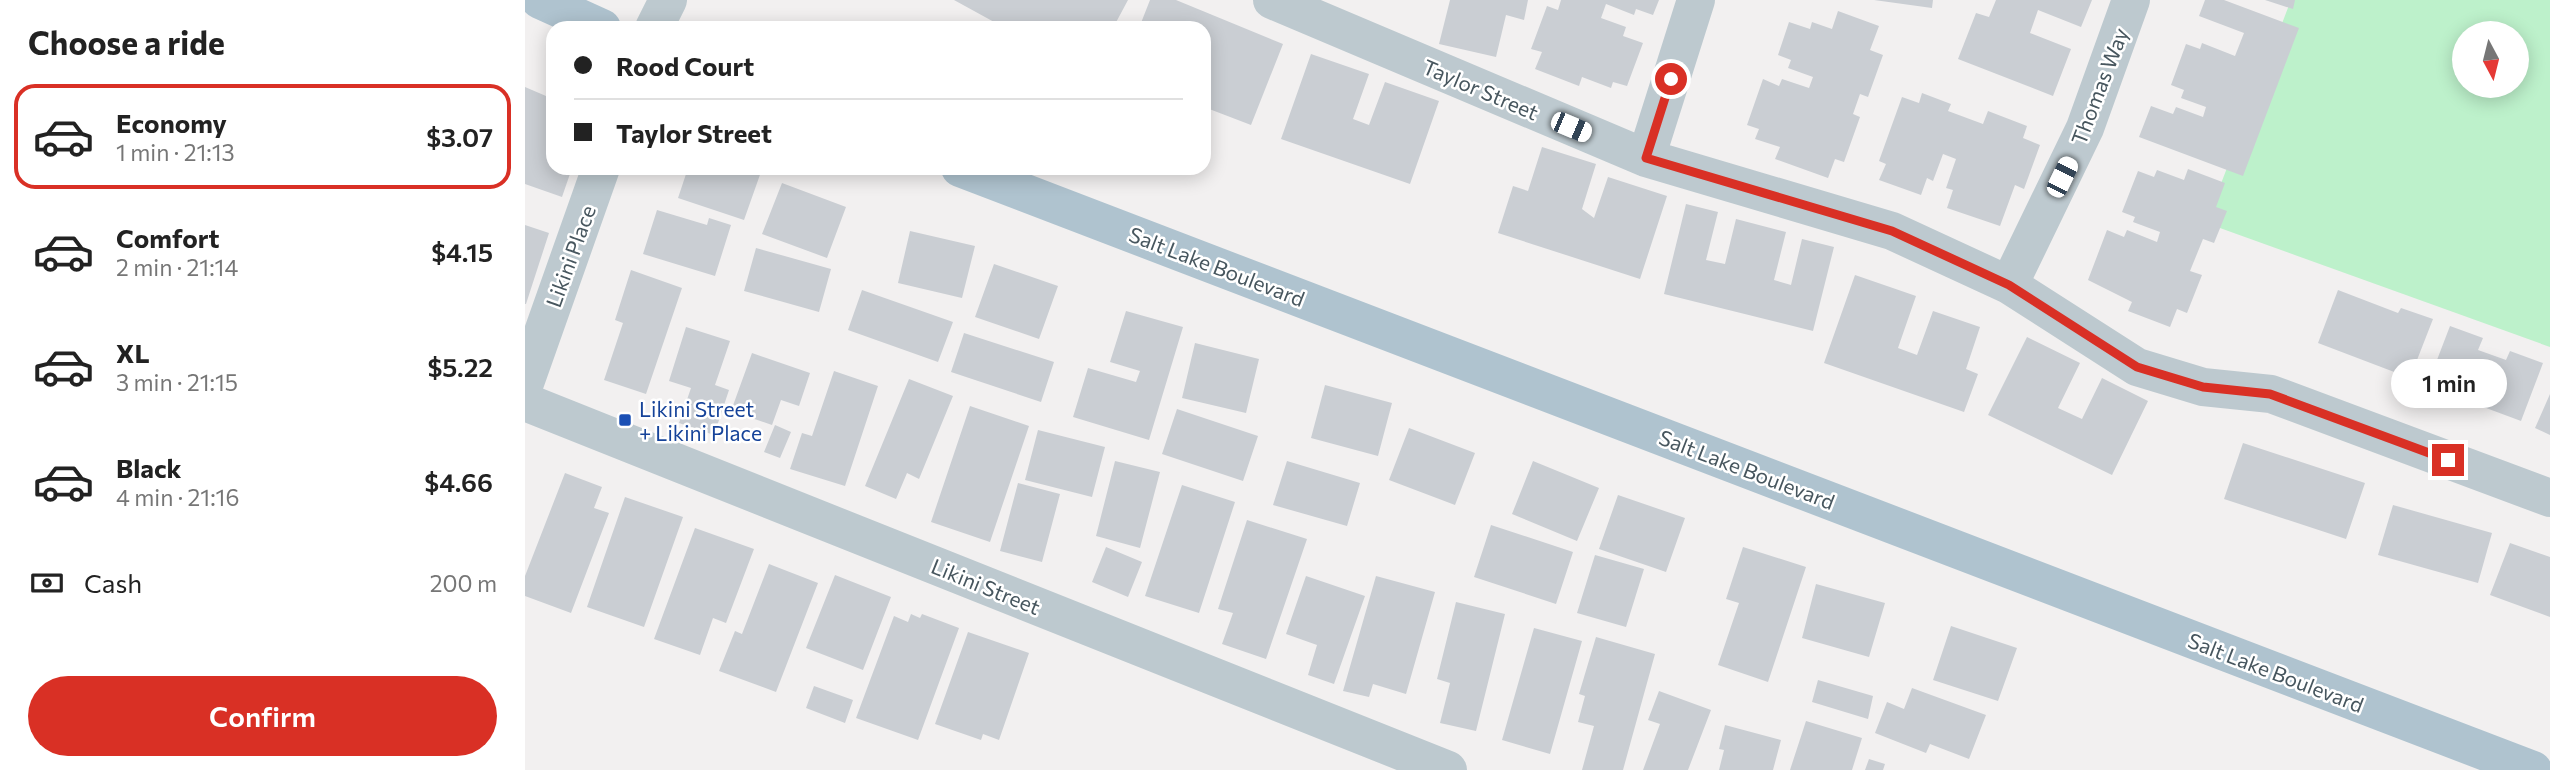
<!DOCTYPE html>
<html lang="en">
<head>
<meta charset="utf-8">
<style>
  :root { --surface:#fff; --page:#f2f2f2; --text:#222; --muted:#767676; --line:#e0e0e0; --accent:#d93025 }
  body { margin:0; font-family:Commissioner,sans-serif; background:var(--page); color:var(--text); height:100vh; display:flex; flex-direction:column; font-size:26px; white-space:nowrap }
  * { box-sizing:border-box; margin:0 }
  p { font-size:23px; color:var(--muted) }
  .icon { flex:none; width:38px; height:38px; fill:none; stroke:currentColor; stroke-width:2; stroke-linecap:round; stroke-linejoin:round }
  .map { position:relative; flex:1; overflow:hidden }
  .sheet { display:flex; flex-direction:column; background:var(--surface); width:525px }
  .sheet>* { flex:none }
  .guide { position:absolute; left:21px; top:21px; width:665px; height:154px; border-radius:21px; box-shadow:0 4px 18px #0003; display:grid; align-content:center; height:154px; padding:0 28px; background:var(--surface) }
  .needle { width:46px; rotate:173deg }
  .buttons { position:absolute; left:1927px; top:21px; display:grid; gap:14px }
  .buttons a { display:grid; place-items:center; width:77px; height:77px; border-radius:50%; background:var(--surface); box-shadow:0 4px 18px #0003; font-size:35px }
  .end { position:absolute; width:32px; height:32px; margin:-16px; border:9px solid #d93025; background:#fff; box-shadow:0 0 0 4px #fff }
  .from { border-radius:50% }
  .bubble { position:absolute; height:49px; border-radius:24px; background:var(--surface); box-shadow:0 4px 18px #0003; font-size:23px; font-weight:600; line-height:49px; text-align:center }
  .car { position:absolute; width:21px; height:42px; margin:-21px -10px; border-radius:9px; box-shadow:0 0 5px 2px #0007; background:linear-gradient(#fff 24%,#345 0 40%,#fff 0 76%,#345 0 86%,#fff 0) }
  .guide b { display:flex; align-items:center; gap:24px; height:66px; font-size:26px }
  .guide b+b { border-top:2px solid var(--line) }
  .guide i { width:18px; height:18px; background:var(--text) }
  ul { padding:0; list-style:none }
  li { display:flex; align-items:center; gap:21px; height:105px; margin:0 14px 10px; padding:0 14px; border:4px solid transparent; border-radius:21px }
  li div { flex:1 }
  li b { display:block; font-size:26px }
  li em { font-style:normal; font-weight:600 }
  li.current { border-color:var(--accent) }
  li>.icon { width:63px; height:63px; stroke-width:1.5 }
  h2 { padding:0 28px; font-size:32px; line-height:84px }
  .pay { display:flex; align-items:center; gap:18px; height:77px; padding:0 28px; font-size:26px }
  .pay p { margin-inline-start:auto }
  .cta { display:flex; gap:14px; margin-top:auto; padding:14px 28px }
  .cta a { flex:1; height:80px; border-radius:42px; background:var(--accent); color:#fff; font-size:28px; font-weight:600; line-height:80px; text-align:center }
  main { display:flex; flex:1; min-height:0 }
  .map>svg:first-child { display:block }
</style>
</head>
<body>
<main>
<section class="sheet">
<h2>Choose a ride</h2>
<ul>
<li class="current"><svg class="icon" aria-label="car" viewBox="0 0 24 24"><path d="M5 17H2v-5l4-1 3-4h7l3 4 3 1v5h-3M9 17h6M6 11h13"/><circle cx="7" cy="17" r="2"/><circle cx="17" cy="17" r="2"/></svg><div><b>Economy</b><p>1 min · 21:13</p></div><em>$3.07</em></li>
<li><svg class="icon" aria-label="car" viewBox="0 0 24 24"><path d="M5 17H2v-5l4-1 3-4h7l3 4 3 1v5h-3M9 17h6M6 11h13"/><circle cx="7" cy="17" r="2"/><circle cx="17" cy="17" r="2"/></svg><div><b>Comfort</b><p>2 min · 21:14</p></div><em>$4.15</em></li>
<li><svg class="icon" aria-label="car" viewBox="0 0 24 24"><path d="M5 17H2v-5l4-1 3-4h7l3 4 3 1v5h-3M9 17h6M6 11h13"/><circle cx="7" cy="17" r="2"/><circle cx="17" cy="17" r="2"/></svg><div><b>XL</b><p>3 min · 21:15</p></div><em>$5.22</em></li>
<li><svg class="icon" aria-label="car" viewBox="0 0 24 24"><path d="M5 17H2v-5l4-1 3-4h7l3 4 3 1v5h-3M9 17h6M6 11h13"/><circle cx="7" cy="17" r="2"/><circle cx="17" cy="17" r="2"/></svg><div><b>Black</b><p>4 min · 21:16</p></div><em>$4.66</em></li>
</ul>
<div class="pay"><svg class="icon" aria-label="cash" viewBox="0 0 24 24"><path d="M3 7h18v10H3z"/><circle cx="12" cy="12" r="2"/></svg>Cash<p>200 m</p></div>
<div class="cta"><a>Confirm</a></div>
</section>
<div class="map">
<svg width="2025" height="770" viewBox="0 0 2025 770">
  <rect width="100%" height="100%" fill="#f2f0f0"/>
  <!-- green -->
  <path fill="#bdf1cb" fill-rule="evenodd" d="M1766,0H2025V347L1681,223ZM1939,33H1992V86H1939Z"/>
  <!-- building -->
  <path fill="#caced3" d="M429,0H603L588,28H480Z
    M625,0H651L758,44L726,125L679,107V28H614Z
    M925,0H1003L999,20L981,15L971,57L914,44Z
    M1036,0H1134L1128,15L1111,9L1109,15L1081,4L1076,18L1101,27L1098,36L1118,43L1102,86L1088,82L1086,88L1057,77L1054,86L1010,69L1017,52L1006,49L1022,6L1033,10Z
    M1349,0H1408L1407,8Z
    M1471,0H1567L1556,27L1513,10L1505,33L1546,49L1528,96L1433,59L1451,13L1464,17Z
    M1680,0H1699L1774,28L1718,176L1614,137L1626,106L1648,114L1651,107L1678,117L1681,107L1656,98L1659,90L1646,85L1661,44L1675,49L1677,43L1710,56L1719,33L1674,16Z
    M1740,0H1770L1768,9Z
    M1313,11L1354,26L1345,50L1358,55L1343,97L1335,94L1328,114L1335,117L1319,162L1310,159L1303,178L1250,159L1255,147L1230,139L1234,129L1222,125L1238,79L1254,86L1257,79L1284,88L1288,77L1263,68L1266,60L1253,55L1264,22L1285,29L1287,22L1307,29Z
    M786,54L844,74L828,119L844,125L860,82L914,101L885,184L756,139Z
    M0,87L28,99V168H47L37,197L0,184Z
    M1397,93L1426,104L1423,111L1458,124L1463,111L1502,126L1498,138L1515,145L1499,189L1490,185L1475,226L1422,208L1428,190L1421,188L1431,159L1418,154L1408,181L1402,178L1396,195L1354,180L1361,164L1354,161L1377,97L1394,103Z
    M1017,147L1071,164L1057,209L1069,218L1083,177L1142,196L1115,279L973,233L988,186L1003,191Z
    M163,168L237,169L219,220L153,198Z
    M1663,169L1700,183L1691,207L1702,211L1689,243L1678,239L1665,271L1677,275L1662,313L1652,309L1645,327L1603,311L1607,302L1563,280L1582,230L1599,237L1602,230L1632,242L1635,232L1608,222L1610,217L1597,212L1613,171L1629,177L1632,170L1659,180Z
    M257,183L321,207L302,258L237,234Z
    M1161,204L1193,212L1181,260L1200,264L1211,219L1261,232L1249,280L1266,285L1277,239L1309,247L1288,331L1139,294Z
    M132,210L182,225L184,218L206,225L190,276L118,254Z
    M0,225L24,233L1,304H0Z
    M385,231L450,246L437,298L373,283Z
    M231,248L306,269L294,312L219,291Z
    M469,264L533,286L514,339L450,317Z
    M106,270L157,288L121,394L79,380L98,323L90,320Z
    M1330,275L1391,296L1373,348L1392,355L1408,311L1455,327L1441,369L1453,374L1439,412L1299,363Z
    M337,290L428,322L413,362L323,330Z
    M1813,290L1873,313L1876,308L1908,319L1885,378L1793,343Z
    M601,311L658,327L624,440L548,417L563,368L611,382L615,371L585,362Z
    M1925,326L1958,338L1953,350L1981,360L1985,351L2018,363L1996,421L1902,386Z
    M161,327L205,341L190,385L204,390L189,435L154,423L166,388L144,381Z
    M439,333L529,362L516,402L426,372Z
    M1502,337L1555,363L1533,408L1557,419L1577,378L1623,401L1587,475L1463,415Z
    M670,343L734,359L721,413L657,398Z
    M227,353L285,373L274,406L256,400L247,425L206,411Z
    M309,371L353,386L320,486L265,469L277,433L287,436Z
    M384,379L428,396L394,479L382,473L371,499L340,486Z
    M800,385L867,403L853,456L786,438Z
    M2025,394V435L2010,428Z
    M445,406L504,426L465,542L406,522Z
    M652,409L733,436L718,481L637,454Z
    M250,425L266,432L255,458L239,452Z
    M884,428L950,453L930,505L864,480Z
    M513,430L580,447L567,497L500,480Z
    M1718,443L1840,483L1821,539L1699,499Z
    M590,461L635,472L615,548L571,536Z
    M762,461L835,483L822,526L748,505Z
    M1008,461L1074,488L1052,541L987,514Z
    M40,473L77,487L69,508L84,513L46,613L0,596V576Z
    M493,483L535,494L517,562L475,551Z
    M657,485L710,502L674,613L620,596Z
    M1093,495L1160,518L1141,572L1074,549Z
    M100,497L158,517L119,627L62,607Z
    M1868,505L1967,533L1953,583L1853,555Z
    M722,520L782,539L741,659L697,644L708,613L693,609Z
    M966,525L1048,552L1031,604L949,577Z
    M170,528L229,549L201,623L188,618L175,655L129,639Z
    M1985,543L2025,557V617L1965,595Z
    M581,547L617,562L603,597L567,582Z
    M1218,547L1281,567L1243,682L1193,665L1214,603L1201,599Z
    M1070,555L1119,569L1101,627L1052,613Z
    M244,564L293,583L251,692L194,671L210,631L217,634Z
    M310,575L366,597L338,670L281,648Z
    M781,576L840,596L809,684L783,675L792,645L761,634Z
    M851,576L910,592L881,694L848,684L844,697L818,691Z
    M1291,584L1360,603L1344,657L1277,638Z
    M931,602L980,614L951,731L915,723L925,683L912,679Z
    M386,614L395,618L397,614L434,628L393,740L331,718L369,616L383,622Z
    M1426,626L1492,648L1473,701L1408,680Z
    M1009,628L1057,641L1025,754L977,740Z
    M443,632L504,653L474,740L458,734L456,740L410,724Z
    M1071,637L1130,654L1098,770H1057L1069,726L1053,722L1060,696L1054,694Z
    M1293,680L1348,696L1343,719L1287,702Z
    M289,686L328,700L320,723L281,708Z
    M1387,688L1461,715L1444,759L1405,744L1401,753L1350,733L1362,702L1379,709Z
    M1134,691L1186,710L1163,770H1118L1135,724L1123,720Z
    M1281,721L1337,738L1327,770H1265Z
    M1200,725L1256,740L1248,770H1194L1199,750L1194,749Z
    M1344,759L1360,764L1358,770H1340Z"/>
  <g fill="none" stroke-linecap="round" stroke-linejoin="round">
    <!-- minor -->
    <path stroke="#bdc9cf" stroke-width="38" d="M747,0L1121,158L1367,231L1484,285L1612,367L1678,387L1746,394L2025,498
      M129,28L143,0
      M1121,158L1171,0
      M1484,285L1560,128L1606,0
      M0,383L76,168
      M0,402L923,770"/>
    <!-- major -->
    <path stroke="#afc3cf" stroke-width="38" d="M15,0L77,28
      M435,168L2008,770"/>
  </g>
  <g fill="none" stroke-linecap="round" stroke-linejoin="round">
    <!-- route -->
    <path stroke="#d93025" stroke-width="9" d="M1146,79L1121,158L1367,231L1484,285L1612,367L1678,387L1745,394L1923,460"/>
  </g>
  <!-- markers -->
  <rect fill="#1a4fb4" stroke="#fff" stroke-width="2.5" x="93" y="413" width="14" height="14" rx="3.5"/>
  <g text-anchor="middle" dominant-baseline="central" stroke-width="5" stroke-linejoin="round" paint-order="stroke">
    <!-- street labels -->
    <g font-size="21" fill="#47565e" stroke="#fff">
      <text transform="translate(1574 86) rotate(-69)">Thomas Way</text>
      <text transform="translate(956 89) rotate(23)">Taylor Street</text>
      <text transform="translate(45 256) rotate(-70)">Likini Place</text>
      <text transform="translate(692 266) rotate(21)">Salt Lake Boulevard</text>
      <text transform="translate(1222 469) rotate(21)">Salt Lake Boulevard</text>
      <text transform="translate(461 586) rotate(22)">Likini Street</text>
      <text transform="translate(1751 672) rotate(21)">Salt Lake Boulevard</text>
    </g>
    <!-- transit labels -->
    <g font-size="21" fill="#164399" stroke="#fff" text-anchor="start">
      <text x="114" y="408">Likini Street<tspan x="114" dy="24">+ Likini Place</tspan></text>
    </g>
  </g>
</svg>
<div class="buttons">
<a><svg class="needle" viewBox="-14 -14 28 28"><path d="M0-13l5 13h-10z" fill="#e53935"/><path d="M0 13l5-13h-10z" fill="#767676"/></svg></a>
</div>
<i class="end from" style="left:1146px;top:79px"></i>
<i class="end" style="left:1923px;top:460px"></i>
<div class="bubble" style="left:1866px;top:359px;width:116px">1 min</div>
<i class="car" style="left:1046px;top:127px;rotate:113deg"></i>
<i class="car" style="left:1537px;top:177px;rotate:26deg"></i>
<div class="guide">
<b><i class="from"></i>Rood Court</b>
<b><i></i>Taylor Street</b>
</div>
</div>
</main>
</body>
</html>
